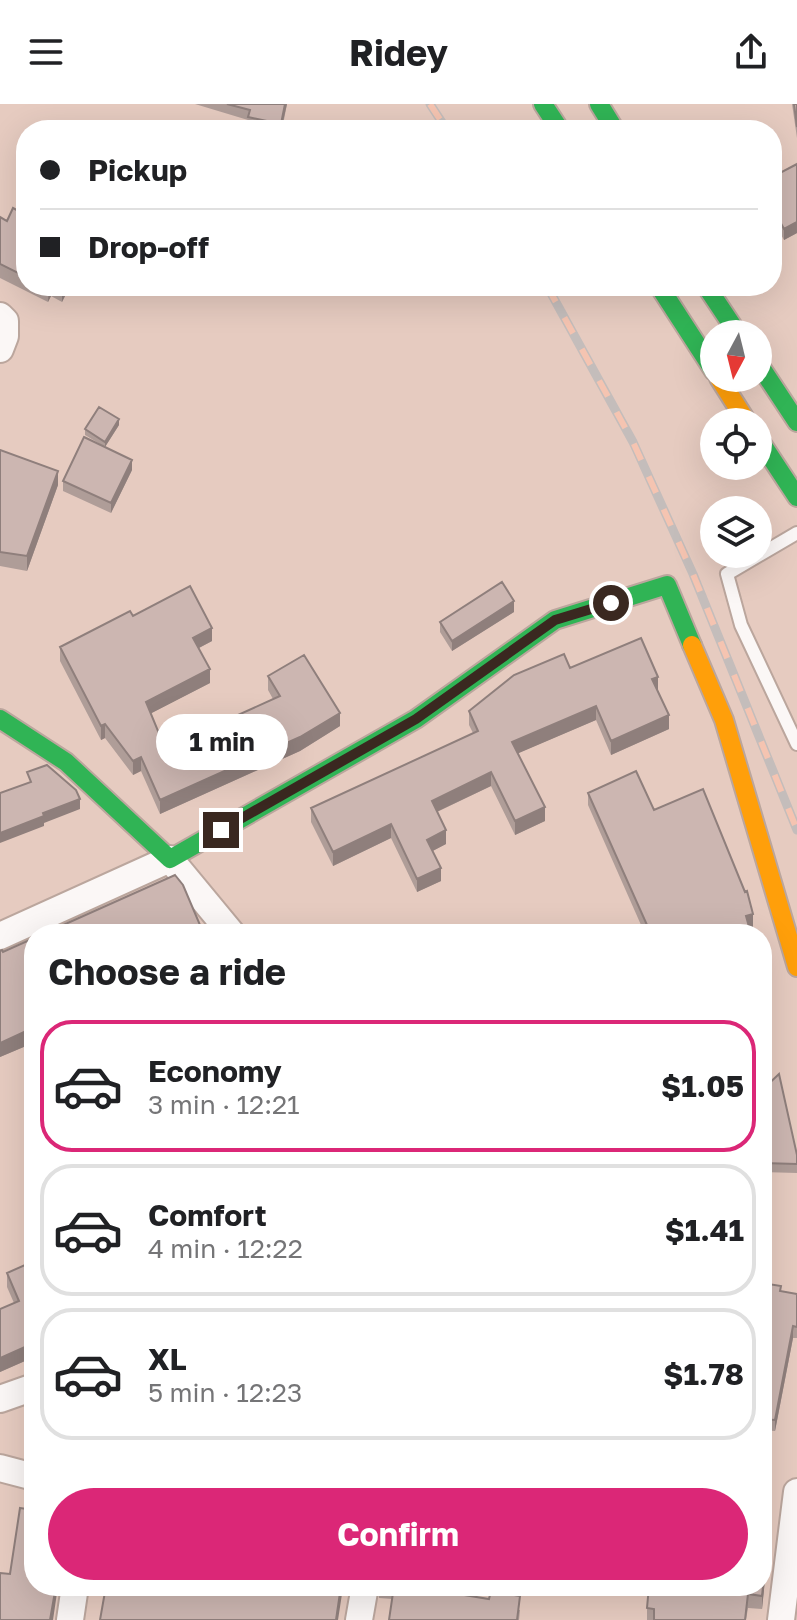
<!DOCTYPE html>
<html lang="en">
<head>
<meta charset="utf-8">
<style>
  :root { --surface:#fff; --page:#f6f6f6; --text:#202124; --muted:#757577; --line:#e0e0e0; --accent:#db2777 }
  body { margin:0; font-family:"Golos Text",sans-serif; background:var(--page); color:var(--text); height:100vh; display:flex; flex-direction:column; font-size:30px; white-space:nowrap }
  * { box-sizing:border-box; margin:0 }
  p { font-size:26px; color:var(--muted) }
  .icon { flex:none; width:44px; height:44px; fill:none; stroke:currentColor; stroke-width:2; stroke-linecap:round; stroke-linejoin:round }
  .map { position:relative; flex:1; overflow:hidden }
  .side { position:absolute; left:24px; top:820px; width:748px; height:672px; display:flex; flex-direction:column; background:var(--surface); border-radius:32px; box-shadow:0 8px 32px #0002 }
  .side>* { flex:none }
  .hud { position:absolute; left:16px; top:16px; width:766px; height:176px; border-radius:32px; box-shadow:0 8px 32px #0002; display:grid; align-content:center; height:176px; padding:0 24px; background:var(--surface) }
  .needle { width:52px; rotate:187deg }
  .fabs { position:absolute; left:700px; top:216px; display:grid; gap:16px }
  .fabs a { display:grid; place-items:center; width:72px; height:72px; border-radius:50%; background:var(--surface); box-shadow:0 8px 32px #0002; font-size:40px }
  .end { position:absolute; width:36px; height:36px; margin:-18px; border:10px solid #3a2820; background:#fff; box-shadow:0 0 0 4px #fff }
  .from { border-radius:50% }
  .bubble { position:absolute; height:56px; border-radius:28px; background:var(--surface); box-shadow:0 8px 32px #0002; font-size:26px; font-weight:700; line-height:56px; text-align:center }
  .hud b { display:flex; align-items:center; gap:28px; height:76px; font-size:30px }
  .hud b+b { border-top:2px solid var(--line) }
  .hud i { width:20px; height:20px; background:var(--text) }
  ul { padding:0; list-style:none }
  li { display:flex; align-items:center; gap:24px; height:132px; margin:0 16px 12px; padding:0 8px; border:4px solid var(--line); border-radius:32px }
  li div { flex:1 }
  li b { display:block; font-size:30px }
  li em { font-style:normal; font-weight:700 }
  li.current { border-color:var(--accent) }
  li>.icon { width:72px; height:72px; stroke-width:1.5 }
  h2 { padding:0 24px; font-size:36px; line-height:96px }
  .button { display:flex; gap:16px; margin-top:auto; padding:16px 24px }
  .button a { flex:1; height:92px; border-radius:48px; background:var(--accent); color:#fff; font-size:32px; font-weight:700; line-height:92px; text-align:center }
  header { display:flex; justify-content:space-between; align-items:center; height:104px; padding:0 24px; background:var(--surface); font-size:36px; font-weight:700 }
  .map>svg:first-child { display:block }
</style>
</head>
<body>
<header><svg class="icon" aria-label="menu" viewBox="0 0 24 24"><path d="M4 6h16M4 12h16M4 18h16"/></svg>Ridey<svg class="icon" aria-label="share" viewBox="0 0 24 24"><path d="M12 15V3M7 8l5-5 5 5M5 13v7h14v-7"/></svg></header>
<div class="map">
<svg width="797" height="1516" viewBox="0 0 797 1516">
  <rect width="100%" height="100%" fill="#e6cbc0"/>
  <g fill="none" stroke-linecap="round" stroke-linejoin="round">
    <!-- lane casing -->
    <g stroke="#bba69d" stroke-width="16">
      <path id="lane" d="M797,429L727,470L741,521L797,640"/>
    </g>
    <!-- street casing -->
    <g stroke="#bba69d" stroke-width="30">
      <path id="street" d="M0,212L5,217V232L0,245
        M0,832L170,755L232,830
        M0,1295L34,1283
        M0,1364L34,1373
        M70,1516L75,1482
        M359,1516L365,1482
        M781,1516L797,1388"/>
    </g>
    <!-- fast casing -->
    <g stroke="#bba69d" stroke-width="22">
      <path id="fast" d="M543,0L560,26
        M599,0L615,26
        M659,182L714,267
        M706,182L738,230
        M758,259L797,318
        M758,334L797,393
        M0,615L66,658L170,755L416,615L555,516L667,481L692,541"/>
    </g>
    <!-- slow casing -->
    <g stroke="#bba69d" stroke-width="22">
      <path id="slow" d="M719,274L747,318
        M692,541L724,616L797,863"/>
    </g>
    <!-- lane -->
    <use href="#lane" stroke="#fbf7f6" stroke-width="12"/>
    <!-- street -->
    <use href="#street" stroke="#fbf7f6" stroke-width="26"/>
    <!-- fast -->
    <use href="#fast" stroke="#30b455" stroke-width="18"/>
    <!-- slow -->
    <use href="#slow" stroke="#ff9f0a" stroke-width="18"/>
    <!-- rail casing -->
    <g stroke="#c4bdbb" stroke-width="9">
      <path id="rail" d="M430,0L447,26
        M547,182L633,338L693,470L797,726"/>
    </g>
    <!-- rail -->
    <use href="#rail" stroke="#f5c4b1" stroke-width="6" stroke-dasharray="18" stroke-linecap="butt"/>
  </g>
  <!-- wall -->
  <path fill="#af9d98" d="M195,0H287L282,26H264L248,23V16Z
    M792,0H797V34Z
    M797,60V129L784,136L772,115V73Z
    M26,111V182H70L62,198L51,192L48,198L0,174V113L7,117Z
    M119,321L105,343L85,331V325Z
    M0,346L58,381L27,467L0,462Z
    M132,366L111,409L63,387V377Z
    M514,508L452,547L440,528V518Z
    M133,512L212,537L199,544L210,579L151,609L165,644L273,595L268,586V572L340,622L300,647L160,710L141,667L133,671L105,634L101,636L60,557V543Z
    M570,564L658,587L669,625L611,651L596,616L518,649L545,717L515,731L491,682L437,708L446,740L432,747L441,777L417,788L391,734L333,762L311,718V704L473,629L469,621V607Z
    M588,689L654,706L753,823L749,824L751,830H645L588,701Z
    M34,834V959L26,942L0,953V847L3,848Z
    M762,986L797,1051V1069L762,1068Z
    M34,1157V1253L0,1268V1205L14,1199L7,1183V1169Z
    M762,1179L781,1187L797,1190V1234H793L775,1327L762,1326Z
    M769,1436L762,1505L748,1504L746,1516H647V1504L705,1486Z
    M106,1482H349L347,1491Z
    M379,1482H423V1485L520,1506L519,1516H389L393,1495L379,1494Z"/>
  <!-- shaded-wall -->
  <path fill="#8f7f7c" d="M285,0H287L281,26V20Z
    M797,118V129L784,136V125Z
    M49,182H51V192L48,198Z
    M63,182H70L62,198V184Z
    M119,315V321L105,343V338Z
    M132,356V366L111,409V399Z
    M58,367V381L27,467V452Z
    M514,497V508L452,547V537Z
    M212,524V537L193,547V534Z
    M210,565V579L146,612V598Z
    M658,573V587L652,575Z
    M596,602V616L512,652V638Z
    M340,609V622L300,647L160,710V696Z
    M669,611V625L611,651V637Z
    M105,620V634L101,636V622Z
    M141,653V667L133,671V657Z
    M491,668V682L432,710V697Z
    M80,695V705L44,719V722L0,739V729L43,709Z
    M545,703V717L515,731V717Z
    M391,720V734L333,762V748Z
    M446,726V740L427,750V736Z
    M441,764V777L417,788V775Z
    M753,810V823L746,825V812Z
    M200,821V830H180Z
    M26,927V942L0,953V939Z
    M793,1222V1234L775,1327V1316Z
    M34,1239V1253L0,1268V1254Z
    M769,1423V1436L762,1505V1492Z
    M56,1482H58L53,1516H50Z
    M341,1482L342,1490L338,1516H336Z"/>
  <!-- building -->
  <path fill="#ccb6b1" stroke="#8f7f7c" stroke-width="2" d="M227,0H285L281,20L248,13L250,6Z
    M794,0H797V23Z
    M797,60V118L784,125L772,103V73Z
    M13,104L26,111V173L0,160V113L7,117Z
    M99,303L119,315L105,338L85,325Z
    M84,333L132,356L111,399L63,377Z
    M0,346L58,367L27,452L0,448Z
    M502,478L514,497L452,537L440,518Z
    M190,482L212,524L193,534L210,565L146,598L165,644L280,592L268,572L304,551L340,609L300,633L160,696L141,653L133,657L105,620L101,622L60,543L130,507L133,512Z
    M641,534L658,573L652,575L669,611L611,637L596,602L512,638L545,703L515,717L491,668L432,697L446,726L427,736L441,764L417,775L391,720L333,748L311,704L478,627L469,607L514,571L564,550L570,564Z
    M47,661L76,686L80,695L43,709L44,712L0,729V689L31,678L27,668Z
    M636,667L654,706L703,685L745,788L747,787L753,810L746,812L751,830H651L588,689Z
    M175,771L183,781L200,821L180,830H43Z
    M34,834V945L26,927L0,939V847L2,846L3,848Z
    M779,970L797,1051V1060L762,1059V986Z
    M34,1157V1239L0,1254V1205L19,1197L7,1169Z
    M762,1179L781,1182L780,1187L797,1190V1223L793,1222L775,1316L762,1315Z
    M20,1404L34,1406V1482H56L50,1516H0V1469L10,1470Z
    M762,1422L769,1423L762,1492L748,1490L745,1516H654V1505L647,1504L649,1482H664L705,1486V1482H762Z
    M106,1482H341L336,1516H100Z
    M394,1482H421V1484L489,1495L491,1487L520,1492L517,1516H389Z"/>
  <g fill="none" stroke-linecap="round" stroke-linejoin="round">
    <!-- route -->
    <path stroke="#3a2820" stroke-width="10" d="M221,726L416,615L555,516L611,499"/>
  </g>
</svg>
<div class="fabs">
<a><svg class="needle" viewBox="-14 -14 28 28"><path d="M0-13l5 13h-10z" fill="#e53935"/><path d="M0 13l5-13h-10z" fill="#757577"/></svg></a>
<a><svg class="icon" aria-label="locate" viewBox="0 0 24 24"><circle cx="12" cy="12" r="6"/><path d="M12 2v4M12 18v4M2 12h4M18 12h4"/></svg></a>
<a><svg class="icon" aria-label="layers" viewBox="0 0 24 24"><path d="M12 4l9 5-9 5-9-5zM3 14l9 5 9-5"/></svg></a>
</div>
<i class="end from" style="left:611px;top:499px"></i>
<i class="end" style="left:221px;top:726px"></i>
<div class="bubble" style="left:156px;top:610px;width:132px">1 min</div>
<div class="hud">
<b><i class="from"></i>Pickup</b>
<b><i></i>Drop-off</b>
</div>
<section class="side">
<h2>Choose a ride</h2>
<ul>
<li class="current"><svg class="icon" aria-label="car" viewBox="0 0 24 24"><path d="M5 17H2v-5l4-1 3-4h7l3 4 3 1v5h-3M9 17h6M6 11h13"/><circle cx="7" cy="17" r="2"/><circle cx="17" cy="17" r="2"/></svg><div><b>Economy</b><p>3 min · 12:21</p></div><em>$1.05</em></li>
<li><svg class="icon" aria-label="car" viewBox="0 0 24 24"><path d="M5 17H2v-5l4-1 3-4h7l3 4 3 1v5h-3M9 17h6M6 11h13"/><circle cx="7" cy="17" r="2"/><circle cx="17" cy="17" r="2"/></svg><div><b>Comfort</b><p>4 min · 12:22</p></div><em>$1.41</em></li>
<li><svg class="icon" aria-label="car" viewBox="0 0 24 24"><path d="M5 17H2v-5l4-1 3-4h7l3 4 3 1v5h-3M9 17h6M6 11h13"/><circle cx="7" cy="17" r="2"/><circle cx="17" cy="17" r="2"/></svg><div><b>XL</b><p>5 min · 12:23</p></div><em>$1.78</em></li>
</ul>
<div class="button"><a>Confirm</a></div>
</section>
</div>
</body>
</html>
